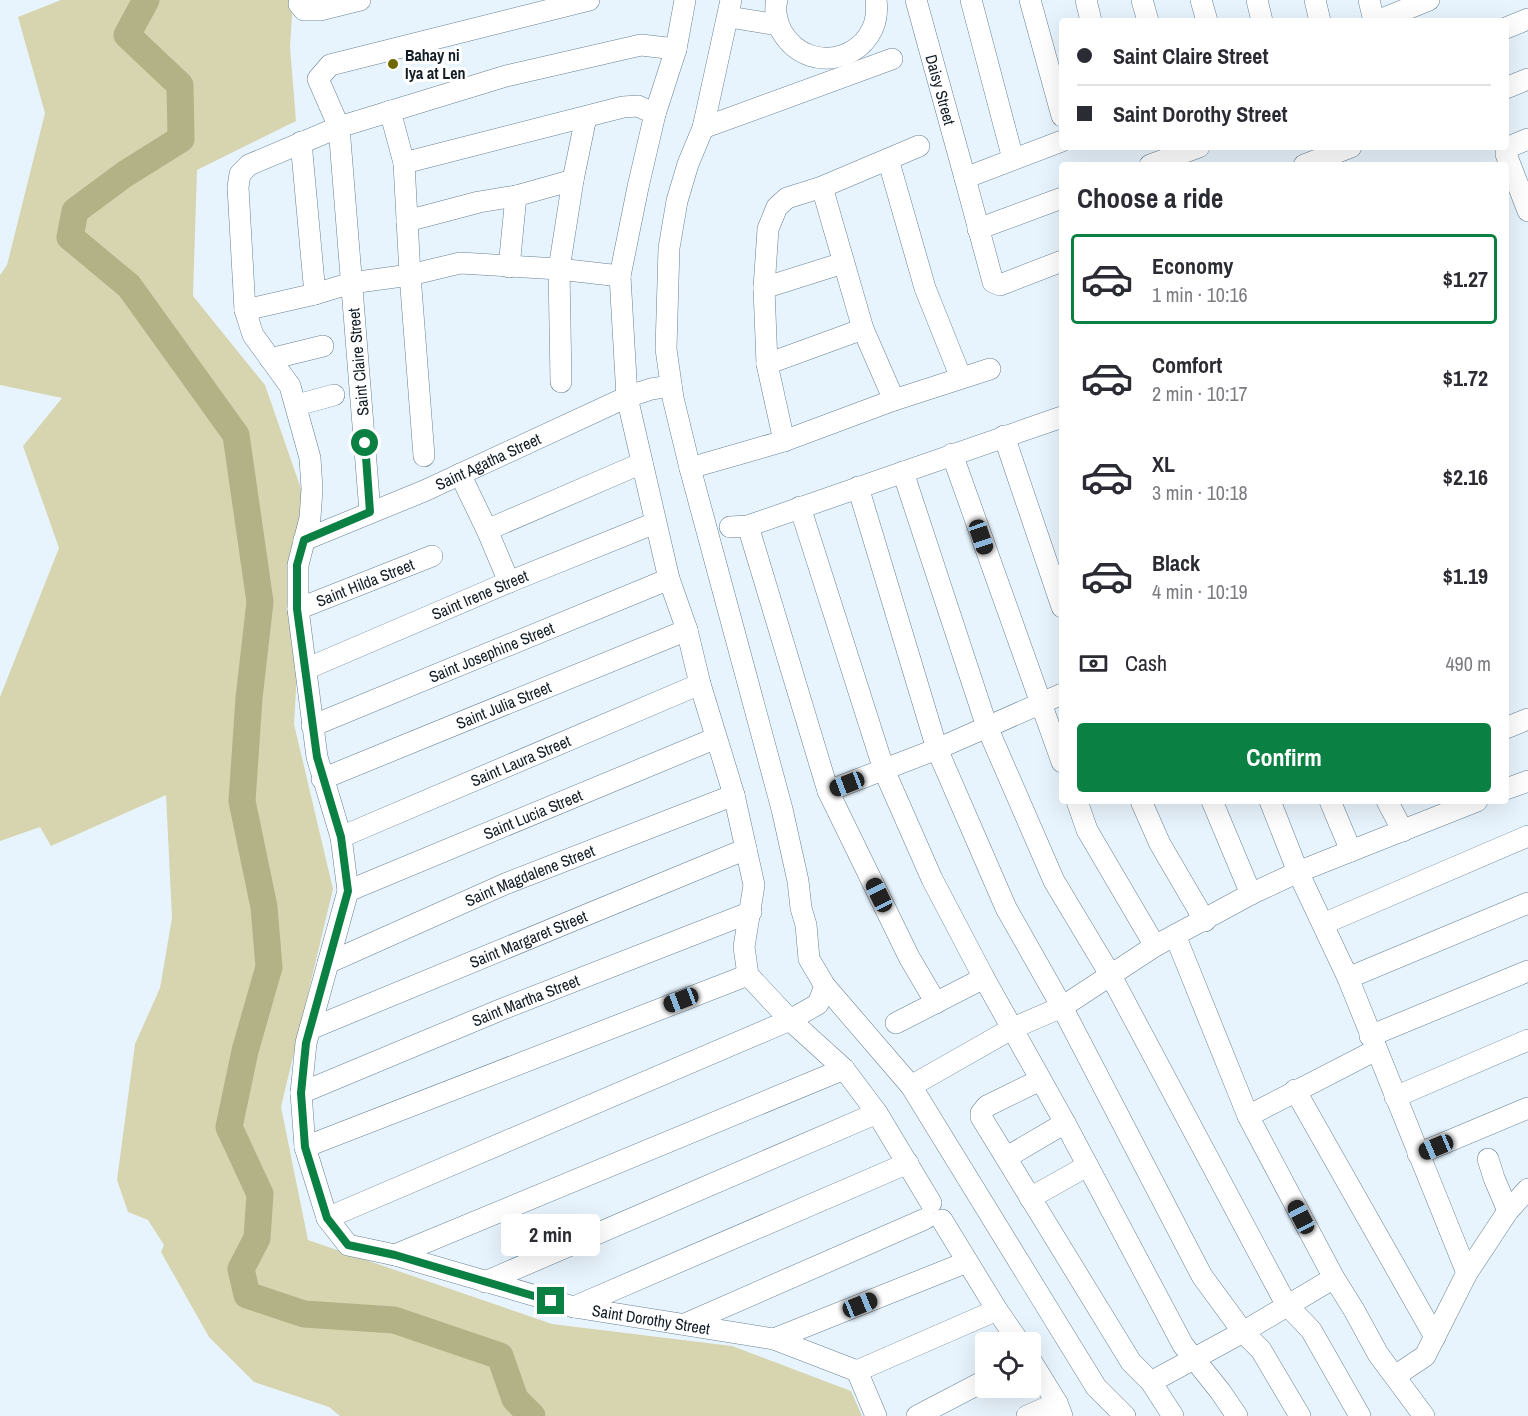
<!DOCTYPE html>
<html lang="en">
<head>
<meta charset="utf-8">
<style>
  :root { --surface:#fff; --page:#f7f7f7; --text:#2b2b33; --muted:#7c7c81; --line:#e1e1e2; --accent:#0b8043 }
  body { margin:0; font-family:"Archivo Narrow",sans-serif; background:var(--page); color:var(--text); height:100vh; display:flex; flex-direction:column; font-size:22px; white-space:nowrap }
  * { box-sizing:border-box; margin:0 }
  p { font-size:20px; color:var(--muted) }
  .icon { flex:none; width:33px; height:33px; fill:none; stroke:currentColor; stroke-width:2; stroke-linecap:round; stroke-linejoin:round }
  .map { position:relative; flex:1; overflow:hidden }
  .details { position:absolute; left:1059px; top:162px; width:450px; height:642px; display:flex; flex-direction:column; background:var(--surface); border-radius:6px; box-shadow:0 6px 24px #0002 }
  .details>* { flex:none }
  .hud { position:absolute; left:1059px; top:18px; width:450px; height:132px; border-radius:6px; box-shadow:0 6px 24px #0002; display:grid; align-content:center; height:132px; padding:0 18px; background:var(--surface) }
  .buttons { position:absolute; left:975px; top:1332px; display:grid; gap:12px }
  .buttons a { display:grid; place-items:center; width:66px; height:66px; border-radius:6px; background:var(--surface); box-shadow:0 6px 24px #0002; font-size:30px }
  .end { position:absolute; width:27px; height:27px; margin:-14px; border:8px solid #0b8043; background:#fff; box-shadow:0 0 0 3px #fff }
  .from { border-radius:50% }
  .bubble { position:absolute; height:42px; border-radius:6px; background:var(--surface); box-shadow:0 6px 24px #0002; font-size:20px; font-weight:800; line-height:42px; text-align:center }
  .car { position:absolute; width:18px; height:36px; margin:-18px -9px; border-radius:8px; box-shadow:0 0 4px 2px #0007; background:linear-gradient(#222 24%,#8ab4d8 0 40%,#222 0 76%,#8ab4d8 0 86%,#222 0) }
  .hud b { display:flex; align-items:center; gap:21px; height:57px; font-size:22px }
  .hud b+b { border-top:2px solid var(--line) }
  .hud i { width:15px; height:15px; background:var(--text) }
  ul { padding:0; list-style:none }
  li { display:flex; align-items:center; gap:18px; height:90px; margin:0 12px 9px; padding:0 6px; border:3px solid transparent; border-radius:6px }
  li div { flex:1 }
  li b { display:block; font-size:22px }
  li em { font-style:normal; font-weight:800 }
  li.on { border-color:var(--accent) }
  li>.icon { width:54px; height:54px; stroke-width:1.5 }
  h2 { padding:0 18px; font-size:27px; line-height:72px }
  .pay { display:flex; align-items:center; gap:15px; height:66px; padding:0 18px; font-size:22px }
  .pay p { margin-inline-start:auto }
  .primary-button { display:flex; gap:12px; margin-top:auto; padding:12px 18px }
  .primary-button a { flex:1; height:69px; border-radius:6px; background:var(--accent); color:#fff; font-size:24px; font-weight:800; line-height:69px; text-align:center }
  .map>svg:first-child { display:block }
</style>
</head>
<body>
<div class="map">
<svg width="1528" height="1416" viewBox="0 0 1528 1416">
  <rect width="100%" height="100%" fill="#e8f4fd"/>
  <!-- green -->
  <path fill="#d7d5b0" d="M61,0H293L290,47L296,121L197,170L193,296L265,385L307,506L294,724L333,889L281,1107L308,1240L552,1324L732,1346L851,1391L862,1416H340L329,1407L254,1382L209,1337L161,1252L164,1245L148,1220L128,1212L117,1180L135,1044L160,988L172,918L166,795L51,846L40,827L0,841V697L59,548L23,446L62,398L0,385V275L7,265L45,113L18,17Z"/>
  <g fill="none" stroke-linecap="round" stroke-linejoin="round">
    <!-- river -->
    <path stroke="#b3b186" stroke-width="27" d="M146,0L127,35L180,85L181,139L125,174L75,211L70,237L129,286L236,435L260,602L249,698L242,801L264,907L269,967L245,1051L229,1127L260,1194L257,1238L241,1269L247,1295L304,1314L394,1320L500,1356L515,1399L532,1416"/>
    <!-- minor casing -->
    <g stroke="#678094" stroke-width="22">
      <g id="minor">
        <path d="M300,0L299,4L304,10H320L360,0"/>
        <path d="M685,0L676,49L655,114L638,187L620,276L627,397L669,579L687,630L700,684L734,795L754,885L744,947L748,975L790,1020L844,1069L877,1113L931,1203"/>
        <path d="M731,0L703,128L688,164L677,201L669,248L666,349L673,398L690,468L782,809L798,881L801,908L806,925L809,959L825,986L911,1086L1096,1387L1125,1416"/>
        <path d="M777,0C774,10 777,23 782,32C811,81 884,56 876,0"/>
        <path id="s1" d="M916,0L965,178"/>
        <path d="M971,0L1013,159"/>
        <path d="M1030,0L1062,116"/>
        <path d="M1086,0L1091,21"/>
        <path d="M1142,0L1148,21"/>
        <path d="M1201,0L1207,21"/>
        <path d="M1257,0L1262,21"/>
        <path d="M1315,0L1320,21"/>
        <path d="M1369,0L1374,21"/>
        <path d="M729,17L778,25"/>
        <path d="M1377,21L1429,0"/>
        <path d="M1506,28L1528,19"/>
        <path id="s2" d="M676,49L641,45L506,76L339,127L249,165L240,174L238,187L245,310L253,335L290,386L310,458L312,489L310,518L298,565V609L317,757L341,837L348,891L306,1043L301,1093L305,1147L327,1218L348,1245L395,1255L574,1307L774,1339L857,1371L876,1416"/>
        <path d="M1506,88L1528,79"/>
        <path d="M390,111L404,163L410,275L424,456"/>
        <path d="M703,128L892,59"/>
        <path d="M1528,139L1509,147L1506,154L1528,211"/>
        <path d="M1062,141L965,178L993,282L1000,285L1062,261"/>
        <path d="M301,142L315,294"/>
        <path d="M888,159L925,288L961,378"/>
        <path d="M404,163L623,107L638,106L655,114"/>
        <path d="M1150,165L1199,147"/>
        <path d="M1304,165L1351,147"/>
        <path d="M822,187L863,329L894,400"/>
        <path d="M407,221L479,202L516,196L573,180"/>
        <path d="M978,229L1062,198"/>
        <path d="M509,267L516,196"/>
        <path d="M764,288L843,263"/>
        <path d="M245,310L315,294L351,283L410,275L460,263L559,269L620,276"/>
        <path d="M270,359L323,346"/>
        <path d="M767,364L863,329"/>
        <path d="M561,382L559,269L573,180L586,117"/>
        <path d="M297,405L334,395"/>
        <path d="M1004,436L1062,607"/>
        <path d="M784,441L767,364L764,288L768,229L777,207L787,198L822,187L919,146"/>
        <path d="M952,454L1062,762"/>
        <path d="M690,468L784,441L894,400L990,369"/>
        <path d="M903,472L987,727L1054,881L1111,976L1286,1304L1311,1330L1360,1416"/>
        <path d="M460,474L487,530L509,582"/>
        <path d="M858,487L937,749L1006,908L1062,1007L1202,1276L1243,1332L1261,1350L1300,1416"/>
        <path d="M800,507L884,770L932,879L984,978L1065,1123L1183,1345L1220,1391L1237,1416"/>
        <path d="M370,512L339,127L318,79L330,65L589,0"/>
        <path d="M748,526L828,791L909,957L936,1003"/>
        <path d="M730,527L748,526L1062,417"/>
        <path d="M487,530L642,463"/>
        <path id="s3" d="M304,540L424,491L627,397L651,389L671,386"/>
        <path id="s4" d="M298,609L432,556"/>
        <path id="s5" d="M306,669L509,582L655,523"/>
        <path id="s6" d="M312,726L669,579"/>
        <path d="M1506,728L1528,719"/>
        <path id="s7" d="M322,779L687,630"/>
        <path d="M1506,789L1528,781"/>
        <path d="M828,791L937,749L1062,694"/>
        <path d="M1077,801L1087,830L1155,946"/>
        <path d="M1141,801L1160,844L1205,921"/>
        <path d="M1212,801L1251,894"/>
        <path d="M1270,801L1298,872L1348,978L1467,1273"/>
        <path d="M1330,801L1351,851"/>
        <path d="M1387,801L1403,831"/>
        <path id="s8" d="M341,837L700,684"/>
        <path id="s9" d="M348,891L716,738"/>
        <path d="M1323,924L1528,836"/>
        <path d="M1175,935L1248,1116L1334,1278L1354,1310L1378,1354L1424,1416"/>
        <path id="s10" d="M328,963L505,884L734,795"/>
        <path d="M1348,978L1528,903"/>
        <path d="M896,1023L984,978"/>
        <path id="s11" d="M310,1029L746,849"/>
        <path d="M1370,1036L1528,971"/>
        <path d="M1040,1080L987,1106L981,1113V1117L1131,1362L1151,1382L1173,1416"/>
        <path d="M911,1086L1013,1028L1062,1007L1155,946L1251,894L1298,872L1477,801"/>
        <path d="M1295,1090L1435,1337"/>
        <path id="s12" d="M301,1093L500,1010L751,912"/>
        <path d="M1395,1097L1528,1040"/>
        <path d="M1248,1116L1376,1050"/>
        <path d="M305,1147L748,975"/>
        <path d="M1418,1154L1528,1108"/>
        <path d="M1007,1157L1065,1123"/>
        <path d="M1488,1159L1494,1178L1508,1211"/>
        <path d="M1030,1198L1087,1166"/>
        <path d="M327,1218L790,1020L818,1004L825,986"/>
        <path d="M942,1220L997,1310L1019,1342"/>
        <path d="M395,1255L844,1069"/>
        <path d="M485,1282L877,1113"/>
        <path d="M574,1307L908,1163"/>
        <path d="M685,1324L925,1219"/>
        <path d="M774,1339L967,1262"/>
        <path d="M1030,1359L1057,1403L1062,1416"/>
        <path d="M857,1371L997,1310"/>
        <path d="M1395,1376L1425,1356L1467,1273L1508,1211L1528,1189"/>
        <path d="M1151,1382L1243,1332L1334,1278"/>
        <path d="M917,1416L986,1380"/>
        <path d="M1027,1416L1057,1403"/>
      </g>
    </g>
    <!-- minor -->
    <use href="#minor" stroke="#fff" stroke-width="21"/>
  </g>
  <g fill="none" stroke-linecap="round" stroke-linejoin="round">
    <!-- route -->
    <path stroke="#0b8043" stroke-width="8" d="M365,443L370,512L304,540L297,565V609L317,757L341,837L348,891L306,1043L301,1093L305,1147L327,1218L348,1245L395,1255L551,1301"/>
  </g>
  <!-- markers -->
  <circle fill="#706900" stroke="#fff" stroke-width="2" cx="393" cy="64" r="6"/>
  <g text-anchor="middle" dominant-baseline="central" stroke-width="6" stroke-linejoin="round" paint-order="stroke">
    <!-- poi labels -->
    <g font-size="16" font-weight="bold" fill="#131d25" stroke="#fff" text-anchor="start">
      <text x="405" y="55">Bahay ni<tspan x="405" dy="18">Iya at Len</tspan></text>
    </g>
    <!-- street labels -->
    <g font-size="16" fill="#131d25" stroke="#fff">
      <text stroke="none"><textPath href="#s1" startOffset="93">Daisy Street</textPath></text>
      <text transform="translate(358 362) rotate(-95)">Saint Claire Street</text>
      <text stroke="none"><textPath href="#s3" startOffset="200">Saint Agatha Street</textPath></text>
      <text stroke="none"><textPath href="#s4" startOffset="72">Saint Hilda Street</textPath></text>
      <text stroke="none"><textPath href="#s5" startOffset="189">Saint Irene Street</textPath></text>
      <text stroke="none"><textPath href="#s6" startOffset="194">Saint Josephine Street</textPath></text>
      <text stroke="none"><textPath href="#s7" startOffset="196">Saint Julia Street</textPath></text>
      <text stroke="none"><textPath href="#s8" startOffset="195">Saint Laura Street</textPath></text>
      <text stroke="none"><textPath href="#s9" startOffset="200">Saint Lucia Street</textPath></text>
      <text stroke="none"><textPath href="#s10" startOffset="220">Saint Magdalene Street</textPath></text>
      <text stroke="none"><textPath href="#s11" startOffset="236">Saint Margaret Street</textPath></text>
      <text stroke="none"><textPath href="#s12" startOffset="243">Saint Martha Street</textPath></text>
      <text stroke="none"><textPath href="#s2" startOffset="1882">Saint Dorothy Street</textPath></text>
    </g>
  </g>
</svg>
<div class="buttons">
<a><svg class="icon" aria-label="locate" viewBox="0 0 24 24"><circle cx="12" cy="12" r="6"/><path d="M12 2v4M12 18v4M2 12h4M18 12h4"/></svg></a>
</div>
<i class="end from" style="left:365px;top:443px"></i>
<i class="end" style="left:551px;top:1301px"></i>
<div class="bubble" style="left:501px;top:1214px;width:99px">2 min</div>
<i class="car" style="left:981px;top:537px;rotate:161deg"></i>
<i class="car" style="left:847px;top:784px;rotate:249deg"></i>
<i class="car" style="left:879px;top:895px;rotate:334deg"></i>
<i class="car" style="left:681px;top:1000px;rotate:249deg"></i>
<i class="car" style="left:1436px;top:1147px;rotate:247deg"></i>
<i class="car" style="left:1301px;top:1217px;rotate:332deg"></i>
<i class="car" style="left:860px;top:1305px;rotate:68deg"></i>
<div class="hud">
<b><i class="from"></i>Saint Claire Street</b>
<b><i></i>Saint Dorothy Street</b>
</div>
<section class="details">
<h2>Choose a ride</h2>
<ul>
<li class="on"><svg class="icon" aria-label="car" viewBox="0 0 24 24"><path d="M5 17H2v-5l4-1 3-4h7l3 4 3 1v5h-3M9 17h6M6 11h13"/><circle cx="7" cy="17" r="2"/><circle cx="17" cy="17" r="2"/></svg><div><b>Economy</b><p>1 min · 10:16</p></div><em>$1.27</em></li>
<li><svg class="icon" aria-label="car" viewBox="0 0 24 24"><path d="M5 17H2v-5l4-1 3-4h7l3 4 3 1v5h-3M9 17h6M6 11h13"/><circle cx="7" cy="17" r="2"/><circle cx="17" cy="17" r="2"/></svg><div><b>Comfort</b><p>2 min · 10:17</p></div><em>$1.72</em></li>
<li><svg class="icon" aria-label="car" viewBox="0 0 24 24"><path d="M5 17H2v-5l4-1 3-4h7l3 4 3 1v5h-3M9 17h6M6 11h13"/><circle cx="7" cy="17" r="2"/><circle cx="17" cy="17" r="2"/></svg><div><b>XL</b><p>3 min · 10:18</p></div><em>$2.16</em></li>
<li><svg class="icon" aria-label="car" viewBox="0 0 24 24"><path d="M5 17H2v-5l4-1 3-4h7l3 4 3 1v5h-3M9 17h6M6 11h13"/><circle cx="7" cy="17" r="2"/><circle cx="17" cy="17" r="2"/></svg><div><b>Black</b><p>4 min · 10:19</p></div><em>$1.19</em></li>
</ul>
<div class="pay"><svg class="icon" aria-label="cash" viewBox="0 0 24 24"><path d="M3 7h18v10H3z"/><circle cx="12" cy="12" r="2"/></svg>Cash<p>490 m</p></div>
<div class="primary-button"><a>Confirm</a></div>
</section>
</div>
</body>
</html>
